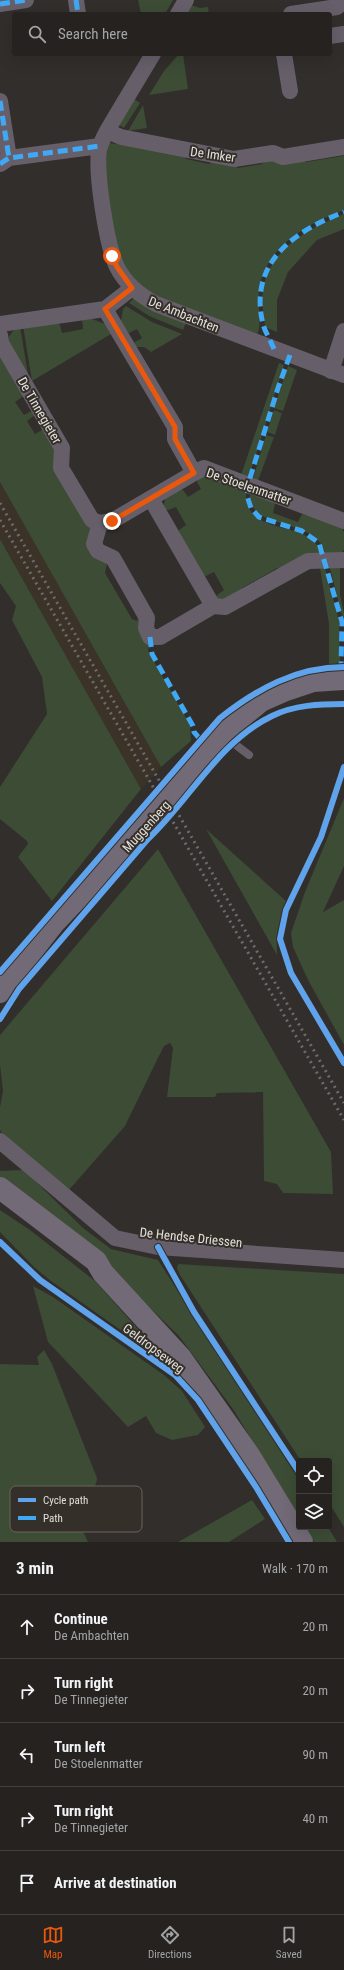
<!DOCTYPE html>
<meta charset="utf-8">
<style>
:root{--surface:#252220;--page:#312f2d;--text:#f1f3f6;--muted:#a3a4a5;--line:#423f3e;--accent:#ea580c}
body{margin:0;font-family:"Roboto Condensed",sans-serif;background:var(--page);color:var(--text)}
.controls{position:absolute;right:12px;bottom:12px;display:grid;overflow:hidden;border-radius:4px;box-shadow:0 4px 16px #0002}
.controls button{width:36px;height:36px;display:grid;place-items:center;padding:0;border:0;border-bottom:1px solid var(--line);background:var(--surface);color:var(--text);font:20px sans-serif}
.stop{position:absolute;width:12px;height:12px;margin:-9px;border:3px solid #ea580c;border-radius:50%;background:#fff}
.stop.end{background:#ea580c;border-color:#fff;box-shadow:0 1px 4px #0008}
.list{margin:0;padding:0;list-style:none}
h2{display:flex;justify-content:space-between;align-items:center;height:52px;margin:0;padding:0 16px;font-size:17px}
h2 small{font-size:13px;font-weight:400;color:var(--muted)}
.list li{display:grid;grid-template-columns:26px 1fr auto;gap:12px;align-items:center;box-sizing:border-box;height:64px;padding:0 16px;border-top:1px solid var(--line)}
.list b{display:block;font-size:15px;white-space:nowrap}
.list p{margin:0;font-size:13px;white-space:nowrap;color:var(--muted)}
.list em{font-size:13px;font-style:normal;color:var(--muted)}
.icon{flex:none;width:22px;height:22px;fill:none;stroke:currentColor;stroke-width:2;stroke-linecap:round;stroke-linejoin:round}
.map{position:relative;flex:none;width:344px;height:1542px;overflow:hidden}
.search{position:absolute;background:var(--surface);box-shadow:0 4px 16px #0002;left:12px;right:12px;top:12px;height:44px;display:flex;align-items:center;gap:10px;box-sizing:border-box;padding:0 14px;border-radius:4px;color:var(--muted);font-size:15px}
.sheet{height:372px;background:var(--surface)}
nav{display:flex;justify-content:space-around;align-items:center;box-sizing:border-box;height:56px;border-top:1px solid var(--line);background:var(--surface);font-size:11px;color:var(--muted)}
nav a{display:grid;justify-items:center;gap:2px}
nav .on{color:var(--accent)}
.map>svg:first-child{display:block}
</style>
<div class="map">
<svg width="344" height="1542" viewBox="0 0 344 1542">
<rect width="100%" height="100%" fill="#312e2b"/>
<path fill="#3b3228" d="M0,482l161,285 -20,22 -141,-250z"/>
<path fill="#3c4c35" d="M138,0h35l-8,14h-24z
M191,5l9,3 8,-1 1,7h-24z
M179,54h4l5,35 -39,6 15,-24z
M134,99l6,4 -16,25 -5,-3z
M143,105l4,23 -19,3z
M109,143l73,10 4,6 23,5 6,-4 17,3 6,5 24,-4 4,-6h34l6,4 37,-6 1,-1v55c-37,14 -79,37 -85,80 -2,18 4,27 -2,46l-88,-33 -29,-17 -17,-21 -7,-20 -12,-74z
M344,214v15l-27,11 -29,32 -11,28v32l-12,-5c-1,-12 -4,-25 -2,-37 6,-41 46,-62 81,-76z
M134,298l52,25 -3,7 -34,-14 -20,-13z
M126,306l26,16 30,12 -31,18 -7,-5h-11l2,-5 7,-4 -5,-9 -8,4 -9,-7 3,-17z
M84,316l21,8 6,10 -79,47 -9,-55 32,-5 5,4 2,8 21,-4 -1,-9z
M20,326l9,55 -24,-39 11,-15z
M0,350l24,41 -2,6 -7,5 9,13 9,-5 2,5 -8,6 8,13 7,-4 6,1 60,129 -3,13 27,46 5,2 2,-8 11,28 -2,10 42,74 1,16 -30,26 -161,-285z
M279,363l5,2 -35,112 -8,-2z
M288,366l9,4 -14,41 -9,-3z
M274,410l8,3 -7,22 -8,-3z
M266,435l8,2 -16,44 -5,-2z
M203,473l43,16c-5,52 70,27 75,67l-39,14 -5,-2 -35,20 -2,6 -16,9 -9,-3 2,-5 7,-5 -10,-18 -8,4 -6,-2 -22,-38 1,-6 7,-5 -10,-18 -8,3 -5,-1 3,-14 12,-7 5,2 5,7 13,-8 -4,-7 2,-7z
M250,491l23,8 2,5 -2,9 25,9 4,-8 37,10 5,8v18l-6,6h-12c-7,-42 -81,-22 -76,-65z
M0,539l141,250 -89,112 -34,-44 10,-13 -1,-3 -27,-22v-32l47,-73 -5,-37 -30,-57 4,-14 -16,-23z
M320,568h5l14,53 1,39 -4,4h-7v-40z
M330,568h10v27l4,18v11z
M344,798v68l-21,46 21,-12v145l-36,-65 -15,-33 -2,-14 14,-41z
M206,829l81,73c-8,20 -11,32 -10,53z
M158,849l173,303 2,42 -50,-1 -6,-9 -13,-3 -1,-89 -46,1 -2,4h-48l6,-49 -3,-5 -6,3 -8,16 -31,64 -57,65 -63,-52 -5,-9v-23l3,-16 -3,-26v-30z
M24,1170l59,58 28,21 47,11 141,220v37l-66,-108 -54,-73 -105,-102 -74,-54v-9z
M0,1210l30,20 65,51 74,83 -118,-83 -17,-14 -34,-35z
M178,1264l166,10v253l-15,-24v-42h-28l-121,-186 -3,-7z
M33,1286l20,11 111,78 18,16 23,36 -7,8 -26,5 -16,-7 -10,-17 -18,11 -80,-85z
M44,1350l8,14 45,114c0,14 -18,18 -28,24l19,40h-88v-178l39,1 -2,-8z
M252,1500l13,19 -36,23h-51z
M305,1527h23l9,15h-23z"/>
<g fill="none" stroke-linecap="round" stroke-linejoin="round">
<path stroke="#665f6a" stroke-width="8" d="M223,735l26,20"/>
<path stroke="#665f6a" stroke-width="16" d="M76,0l2,14
M0,4l26,-4
M178,14l8,-14
M291,14l46,-7 6,-7
M330,36l14,-2
M153,54c-12,20 -24,40 -36,60 -6,11 -14,21 -17,33 -6,20 7,100 17,120 8,16 22,28 39,37l188,71
M284,54l6,37
M0,101l9,57
M107,131l14,6 113,22 39,-6 10,4 61,-10
M0,164l9,-6 91,-12
M105,309l70,118v12l19,34 10,-5 140,53
M0,324l105,-15 27,-21
M0,335l1,8 61,105 -1,20 31,52 8,3 12,-2 82,-48
M331,371l13,-40
M151,499l62,107 12,1 83,-46 36,-1
M100,523l-6,21 4,7 15,7 34,60 -1,10 4,9h10l53,-31
M0,1141l115,97 43,9 186,13"/>
<path stroke="#726a77" stroke-width="22" d="M0,992l54,-69 57,-60 122,-139 28,-23 25,-11 27,-9 31,-2
M0,1188l96,73 7,12 78,85 68,97 53,87"/>
<path stroke="#6e6a6d" stroke-width="3" stroke-dasharray="2 4" stroke-linecap="butt" d="M0,503l344,600
M0,520l344,600"/>
<path stroke="#3fa9f5" stroke-width="5" stroke-dasharray="10 5" stroke-linecap="butt" d="M76,0l2,14
M0,4l26,-4
M0,101l9,57
M0,164l9,-6 91,-12
M274,349c-3,-8 -9,-17 -11,-25 -15,-61 31,-93 81,-112
M290,355l-12,33 -28,90 -3,18 4,12 8,9 43,14 17,12 23,79 -1,45
M150,637l2,17 41,72 1,6 6,7"/>
<g stroke="#342f28" stroke-width="8">
<path id="cycleway" d="M344,767l-23,70 -35,73 -6,29 11,34 53,90
M0,972l220,-254c37,-29 76,-51 124,-51
M0,1019l19,-30 128,-149c43,-40 71,-98 125,-124 22,-11 48,-12 72,-12
M0,1242l40,38 135,95 23,25 58,87 33,55
M158,1247l36,65 105,160"/>
</g>
<use href="#cycleway" stroke="#60a3ed" stroke-width="6"/>
</g>
<g fill="none" stroke-linecap="round" stroke-linejoin="round">
<path stroke="#ea580c" stroke-width="5" d="M112,256l5,11 15,21 -27,21 70,118v12l19,34 -82,48"/>
</g>
<g text-anchor="middle" stroke-width="4" stroke-linejoin="round" paint-order="stroke">
<g font-size="13" fill="#e3e0dc" stroke="#342f28">
<text transform="translate(213 154) rotate(8)" y="5">De Imker</text>
<text transform="translate(184 314) rotate(22)" y="5">De Ambachten</text>
<text transform="translate(40 410) rotate(60)" y="5">De Tinnegieter</text>
<text transform="translate(249 486) rotate(19)" y="5">De Stoelenmatter</text>
<text transform="translate(146 826) rotate(-48)" y="5">Muggenberg</text>
<text transform="translate(191 1237) rotate(6)" y="5">De Hendse Driessen</text>
<text transform="translate(154 1348) rotate(37)" y="5">Geldropseweg</text>
</g>
</g>
<rect x="10" y="1486" width="132" height="46" rx="6" fill="#342f28" stroke="#69645e" stroke-width="1"/>
<rect x="18" y="1498" width="18" height="4" fill="#60a3ed"/>
<rect x="18" y="1516" width="18" height="4" fill="#3fa9f5"/>
<g font-size="11" fill="#e3e0dc">
<text x="43" y="1504">Cycle path</text>
<text x="43" y="1522">Path</text>
</g>
</svg>
<div class="controls">
<button><svg class="icon" aria-label="locate" viewBox="0 0 24 24"><circle cx="12" cy="12" r="6"/><path d="M12 2v4M12 18v4M2 12h4M18 12h4"/></svg></button>
<button><svg class="icon" aria-label="layers" viewBox="0 0 24 24"><path d="M12 4l9 5-9 5-9-5zM3 14l9 5 9-5"/></svg></button>
</div>
<div class="stop" style="left:112px;top:256px"></div>
<div class="stop end" style="left:112px;top:521px"></div>
<div class="search"><svg class="icon" aria-label="search" viewBox="0 0 24 24"><circle cx="10" cy="10" r="6"/><path d="M15 15l6 6"/></svg>Search here</div>
</div>
<section class="sheet">
<h2>3 min<small>Walk · 170 m</small></h2>
<ul class="list">
<li><svg class="icon" aria-label="ahead" viewBox="0 0 24 24"><path d="M12 20V5M6 11l6-6 6 6"/></svg><div><b>Continue</b><p>De Ambachten</p></div><em>20 m</em></li>
<li><svg class="icon" aria-label="right" viewBox="0 0 24 24"><path d="M7 20v-9h11M14 6l5 5-5 5"/></svg><div><b>Turn right</b><p>De Tinnegieter</p></div><em>20 m</em></li>
<li><svg class="icon" aria-label="left" viewBox="0 0 24 24"><path d="M17 20v-9H6M10 6l-5 5 5 5"/></svg><div><b>Turn left</b><p>De Stoelenmatter</p></div><em>90 m</em></li>
<li><svg class="icon" aria-label="right" viewBox="0 0 24 24"><path d="M7 20v-9h11M14 6l5 5-5 5"/></svg><div><b>Turn right</b><p>De Tinnegieter</p></div><em>40 m</em></li>
<li><svg class="icon" aria-label="arrive" viewBox="0 0 24 24"><path d="M6 21V4h12l-3 4 3 4H6"/></svg><div><b>Arrive at destination</b></div></li>
</ul>
</section>
<nav>
<a class="on"><svg class="icon" aria-label="map" viewBox="0 0 24 24"><path d="M3 6l6-2 6 2 6-2v14l-6 2-6-2-6 2zM9 4v14M15 6v14"/></svg>Map</a>
<a><svg class="icon" aria-label="directions" viewBox="0 0 24 24"><path d="M12 3l9 9-9 9-9-9zM9 14v-3h6M13 9l2 2-2 2"/></svg>Directions</a>
<a><svg class="icon" aria-label="saved" viewBox="0 0 24 24"><path d="M7 4h10v16l-5-4-5 4z"/></svg>Saved</a>
</nav>
